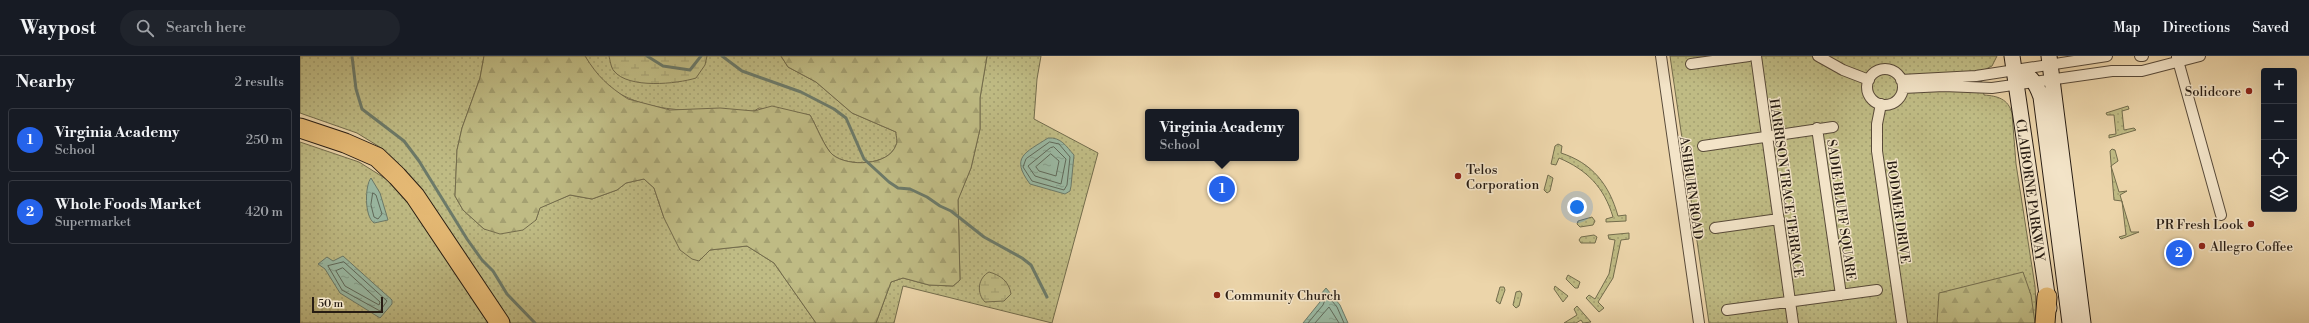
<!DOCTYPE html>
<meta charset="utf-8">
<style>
:root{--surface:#171b24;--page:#20242c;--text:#f1f3f6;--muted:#9ea1a6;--line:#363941;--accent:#2563eb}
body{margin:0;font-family:"Libre Bodoni",serif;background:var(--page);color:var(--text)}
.controls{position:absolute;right:12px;top:12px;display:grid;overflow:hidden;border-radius:4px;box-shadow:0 4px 16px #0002}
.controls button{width:36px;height:36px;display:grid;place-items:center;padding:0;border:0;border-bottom:1px solid var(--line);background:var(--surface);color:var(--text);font:20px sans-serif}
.scale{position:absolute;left:12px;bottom:10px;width:71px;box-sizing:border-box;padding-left:4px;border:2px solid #271c13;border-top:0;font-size:11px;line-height:14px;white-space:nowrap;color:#271c13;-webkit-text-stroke:3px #f3e4c8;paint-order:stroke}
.you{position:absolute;left:1277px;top:151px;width:14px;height:14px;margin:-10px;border:3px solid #fff;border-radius:50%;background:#1a73e8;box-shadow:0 0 0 6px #1a73e833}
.badge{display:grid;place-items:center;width:26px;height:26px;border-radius:50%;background:var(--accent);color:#fff;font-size:13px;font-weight:700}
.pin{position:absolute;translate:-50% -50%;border:2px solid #fff;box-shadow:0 1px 4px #0006}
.popup{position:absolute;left:845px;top:53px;width:154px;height:52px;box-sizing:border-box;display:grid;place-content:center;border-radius:4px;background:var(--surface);filter:drop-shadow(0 1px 3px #0005);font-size:13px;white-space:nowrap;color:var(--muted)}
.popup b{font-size:15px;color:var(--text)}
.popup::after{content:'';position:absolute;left:50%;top:100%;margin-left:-8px;border:8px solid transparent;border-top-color:var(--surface)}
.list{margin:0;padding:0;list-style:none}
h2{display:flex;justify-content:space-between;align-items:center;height:52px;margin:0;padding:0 16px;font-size:17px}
h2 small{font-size:13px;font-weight:400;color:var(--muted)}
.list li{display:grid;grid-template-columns:26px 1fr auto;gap:12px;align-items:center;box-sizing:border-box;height:64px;margin:0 8px 8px;padding:0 8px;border:1px solid var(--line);border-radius:4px}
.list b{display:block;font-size:15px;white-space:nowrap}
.list p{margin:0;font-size:13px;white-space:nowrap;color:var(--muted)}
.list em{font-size:13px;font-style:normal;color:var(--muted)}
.icon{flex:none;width:22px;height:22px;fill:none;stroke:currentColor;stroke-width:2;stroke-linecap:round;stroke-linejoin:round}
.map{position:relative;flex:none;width:2009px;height:267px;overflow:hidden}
header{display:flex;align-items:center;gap:24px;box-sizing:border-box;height:56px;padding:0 20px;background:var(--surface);border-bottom:1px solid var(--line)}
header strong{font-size:19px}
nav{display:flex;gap:22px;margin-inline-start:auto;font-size:14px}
.search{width:280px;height:36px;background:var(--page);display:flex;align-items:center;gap:10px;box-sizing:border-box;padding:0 14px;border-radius:22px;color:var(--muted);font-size:15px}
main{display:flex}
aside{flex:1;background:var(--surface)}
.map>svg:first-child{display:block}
</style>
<header>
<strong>Waypost</strong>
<div class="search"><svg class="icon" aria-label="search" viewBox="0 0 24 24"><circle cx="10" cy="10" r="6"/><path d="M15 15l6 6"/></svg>Search here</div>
<nav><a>Map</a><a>Directions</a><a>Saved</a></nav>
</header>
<main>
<aside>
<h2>Nearby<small>2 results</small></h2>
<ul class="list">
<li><span class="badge">1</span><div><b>Virginia Academy</b><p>School</p></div><em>250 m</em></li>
<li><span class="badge">2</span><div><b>Whole Foods Market</b><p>Supermarket</p></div><em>420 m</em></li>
</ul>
</aside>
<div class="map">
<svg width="2009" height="267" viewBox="0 0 2009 267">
<defs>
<pattern id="grass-dots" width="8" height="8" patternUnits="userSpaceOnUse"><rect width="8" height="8" fill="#bfbb84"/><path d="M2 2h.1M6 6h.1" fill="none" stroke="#a4a071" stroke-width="1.8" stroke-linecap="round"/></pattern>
<pattern id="forest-firs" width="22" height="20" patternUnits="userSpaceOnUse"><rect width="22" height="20" fill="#bfbb84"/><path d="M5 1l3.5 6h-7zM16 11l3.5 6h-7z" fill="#a4a071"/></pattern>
<pattern id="wetland-marsh" width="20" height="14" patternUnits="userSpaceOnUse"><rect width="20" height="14" fill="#bfbb84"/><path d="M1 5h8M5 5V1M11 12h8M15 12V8" fill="none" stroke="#a4a071"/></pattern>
<pattern id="water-ripples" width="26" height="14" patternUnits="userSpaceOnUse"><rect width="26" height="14" fill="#9ab9a3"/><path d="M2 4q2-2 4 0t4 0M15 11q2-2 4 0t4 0" fill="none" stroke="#859e8b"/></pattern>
</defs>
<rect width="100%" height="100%" fill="#ecd5aa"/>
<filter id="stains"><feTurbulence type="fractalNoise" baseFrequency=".005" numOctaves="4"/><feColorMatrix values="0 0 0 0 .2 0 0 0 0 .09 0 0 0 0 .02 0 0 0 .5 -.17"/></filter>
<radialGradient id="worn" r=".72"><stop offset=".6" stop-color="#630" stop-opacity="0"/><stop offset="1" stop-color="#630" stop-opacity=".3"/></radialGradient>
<path fill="url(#grass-dots)" stroke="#736c4c" d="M0,0h184l-4,22 -18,50 -5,22 -2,46 8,14 21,19 52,-9 3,-12 31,-13 22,4 25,-9 9,-7 18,-4 10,9 10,30 46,32 37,-4 27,17 42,60h-307l-104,-153 -22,-21 -26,-16 -57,-20z
M285,0h196l7,11 28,15 36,31 44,19c0,4 2,10 0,13 -7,21 -48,22 -63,10 -8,-6 -17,-30 -23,-40l-51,-7 -5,3c-50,-1 -108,6 -149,-27 -9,-7 -15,-19 -20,-28z
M687,0h54l-4,23 -3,40 64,34 -46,170 -149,-37 -9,37h-18l15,-41 12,-4 26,7 24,1 7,-6 -2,-81 13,-31 9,-39v-31z
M1370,0h327l-5,10 -12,6 4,23c14,1 24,4 28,18l4,51 19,122 2,37h-328z
M1828,50l1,3 -7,2 2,19 10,-2 2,2 -27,8v-3l7,-1 -2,-19h-7l-1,-2z
M0,86l59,20 32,20 19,19 81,122h-191z
M1258,88l4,2 -1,7c31,10 48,31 57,63l8,-1v6l-20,1v-3l7,-2c-9,-30 -26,-47 -54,-59l-3,7 -5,-1 4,-18z
M1812,93l3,1 3,11 -7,5 8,26 8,-1 -7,4 11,37h8l-18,7 -2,-2 7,-2 -4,-34 -8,-1 -4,-49z
M1248,119l5,3 -3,13 -3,2 -3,-3z
M1292,161l3,4 -2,4 -13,2 -3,-3 1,-3z
M1329,177v6l-8,1 -8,38 -15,24 6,6 -5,4 -13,-14 3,-3 6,4 14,-25 6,-34 -6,-1 -1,-4z
M1294,179l3,2 -2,6h-14l-2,-3 2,-3z
M1268,219l12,7 -2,6h-3l-9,-9z
M1255,230l13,10 -5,6 -9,-13z
M1200,231h4l1,3 -5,14 -4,-3z
M1220,235l2,3 -3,12 -3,2 -3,-3 3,-13z
M1277,250l14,16 -8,1 -2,-3 -5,3h-12l13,-8 -3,-6z"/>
<path fill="url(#forest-firs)" stroke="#736c4c" d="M184,0h101c13,21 23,30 43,43l42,11 50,-2 34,3 18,-5 38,9c6,10 15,34 23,40 15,12 56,11 63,-10 2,-3 0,-9 0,-13l-44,-19 -36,-31 -28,-15 -7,-11h206l-7,42v31l-9,39 -13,32 2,80 -7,6 -24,-1 -26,-7 -12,4 -15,41h-60l-42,-60 -27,-17 -37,4 -11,11 -7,-2 -12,-9 -16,-32 -10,-30 -10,-9 -18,4 -9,7 -25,9 -22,-4 -30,13 -4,12 -13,10 -23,4 -16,-5 -21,-19 -8,-14 2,-46 5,-22 18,-50z
M1723,216l8,23 4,28h-98l2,-30z"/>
<path fill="url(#wetland-marsh)" stroke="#736c4c" d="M309,0h98l-2,9 -9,13c-19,6 -68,11 -82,-7 -3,-3 -4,-11 -5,-15z
M689,216c11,3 20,9 22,22l-7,7 -19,1c-9,-9 -7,-24 4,-30z"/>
<path fill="url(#water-ripples)" stroke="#6c7a69" d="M748,82c13,-1 18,8 26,17l-3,31 -1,5 -5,3 -35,-10c-20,-27 -5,-31 18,-46z
M71,122l9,15 8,27 -14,3c-10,-7 -9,-38 -3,-45z
M43,200l49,44v4l-12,14 -40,-25 -15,-24 -7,-5 9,-7 6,4z
M1026,232l14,17 8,18h-45l17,-21 1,-8z"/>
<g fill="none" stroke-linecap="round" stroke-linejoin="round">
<path stroke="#606a5b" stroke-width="1" d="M750,86l9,2 11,13 -3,28 -3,5 -32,-9 -9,-14 3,-8z
M754,91l12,12 -5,25 -26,-8 -7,-10 22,-18z
M751,98l8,7 -3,15 -17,-5 -3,-4z
M73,137l3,2 6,19 -4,5 -4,-2 -3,-12z
M44,206l43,39 -7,10 -38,-21 -14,-24z
M43,212l37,34 -1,3 -34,-19 -9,-15z
M1008,267l15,-18 4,-10 10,12 7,16
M1015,267l14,-16 10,16"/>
<path stroke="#6c7a69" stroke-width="3" d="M52,0l4,33 6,20 42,32 15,20 48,78 15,21 11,11 14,23 28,29
M347,0l16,10 27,4 11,-14
M422,0l20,15 59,21 33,17 12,9 18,41 25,23 9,6 12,1 17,8 13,9 11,5 33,26 38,21 9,7 16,32"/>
<g stroke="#584a39" stroke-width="12">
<path id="minor" d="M1361,0l38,267
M1456,0l37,267
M1518,0l25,14 26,10
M1840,0h3
M1877,1l44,158
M1391,8l58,-8
M1567 31a18 18 0 1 1 36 0a18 18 0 1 1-36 0Z
M1601,24l75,-4 131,-20
M1603,32l41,-2 48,2 120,-17h30l58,-15
M1581,48l-4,20v27l25,172
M1517,72l24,167
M1403,90l130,-19
M1415,172l64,-9
M1427,254l150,-20"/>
</g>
<g stroke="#271c13" stroke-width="17">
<path id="secondary" d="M1712,0l37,252
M1749,0l34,267
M1714,14c16,5 21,10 27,27l29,226"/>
</g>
<g stroke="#271c13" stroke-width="21">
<path id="motorway" d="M0,72l45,15 32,14 20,19 18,20 85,127
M1745,267l2,-26"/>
</g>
<use href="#minor" stroke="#f3e4c8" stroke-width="10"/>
<use href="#secondary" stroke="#f3e4c8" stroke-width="15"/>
<use href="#motorway" stroke="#e6ba75" stroke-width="19"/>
</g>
<g fill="#8f2418" stroke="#f3e4c8" stroke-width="1.5">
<circle cx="1949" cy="35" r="4"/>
<circle cx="1158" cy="120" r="4"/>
<circle cx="1951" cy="168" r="4"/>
<circle cx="1902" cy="190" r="4"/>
<circle cx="917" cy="239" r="4"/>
</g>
<g text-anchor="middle" stroke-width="3" stroke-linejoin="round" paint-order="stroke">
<g font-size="13" fill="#271c13" stroke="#f3e4c8" text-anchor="start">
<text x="1941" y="40" text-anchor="end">Solidcore</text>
<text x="1166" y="118">Telos<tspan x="1166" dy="15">Corporation</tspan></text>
<text x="1943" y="173" text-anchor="end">PR Fresh Look</text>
<text x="1910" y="195">Allegro Coffee</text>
<text x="925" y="244">Community Church</text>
</g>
<g font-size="13" fill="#271c13" stroke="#f3e4c8">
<text transform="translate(1392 132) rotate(82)" y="5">ASHBURN ROAD</text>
<text transform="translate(1487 132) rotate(82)" y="5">HARRISON TRACE TERRACE</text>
<text transform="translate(1731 134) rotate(82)" y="5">CLAIBORNE PARKWAY</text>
<text transform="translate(1542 154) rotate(82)" y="5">SADIE BLUFF SQUARE</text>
<text transform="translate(1599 156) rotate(82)" y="5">BODMER DRIVE</text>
</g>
</g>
<rect width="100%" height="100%" filter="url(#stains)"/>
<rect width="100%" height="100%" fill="url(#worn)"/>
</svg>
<div class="controls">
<button>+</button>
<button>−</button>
<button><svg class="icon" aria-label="locate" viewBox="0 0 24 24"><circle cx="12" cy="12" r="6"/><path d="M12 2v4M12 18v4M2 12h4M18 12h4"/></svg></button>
<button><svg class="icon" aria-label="layers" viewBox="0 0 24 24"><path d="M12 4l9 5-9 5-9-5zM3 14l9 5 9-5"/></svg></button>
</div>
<div class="scale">50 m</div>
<div class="you"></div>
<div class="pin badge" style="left:922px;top:133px">1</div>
<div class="popup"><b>Virginia Academy</b>School</div>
<div class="pin badge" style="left:1879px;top:197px">2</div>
</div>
</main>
